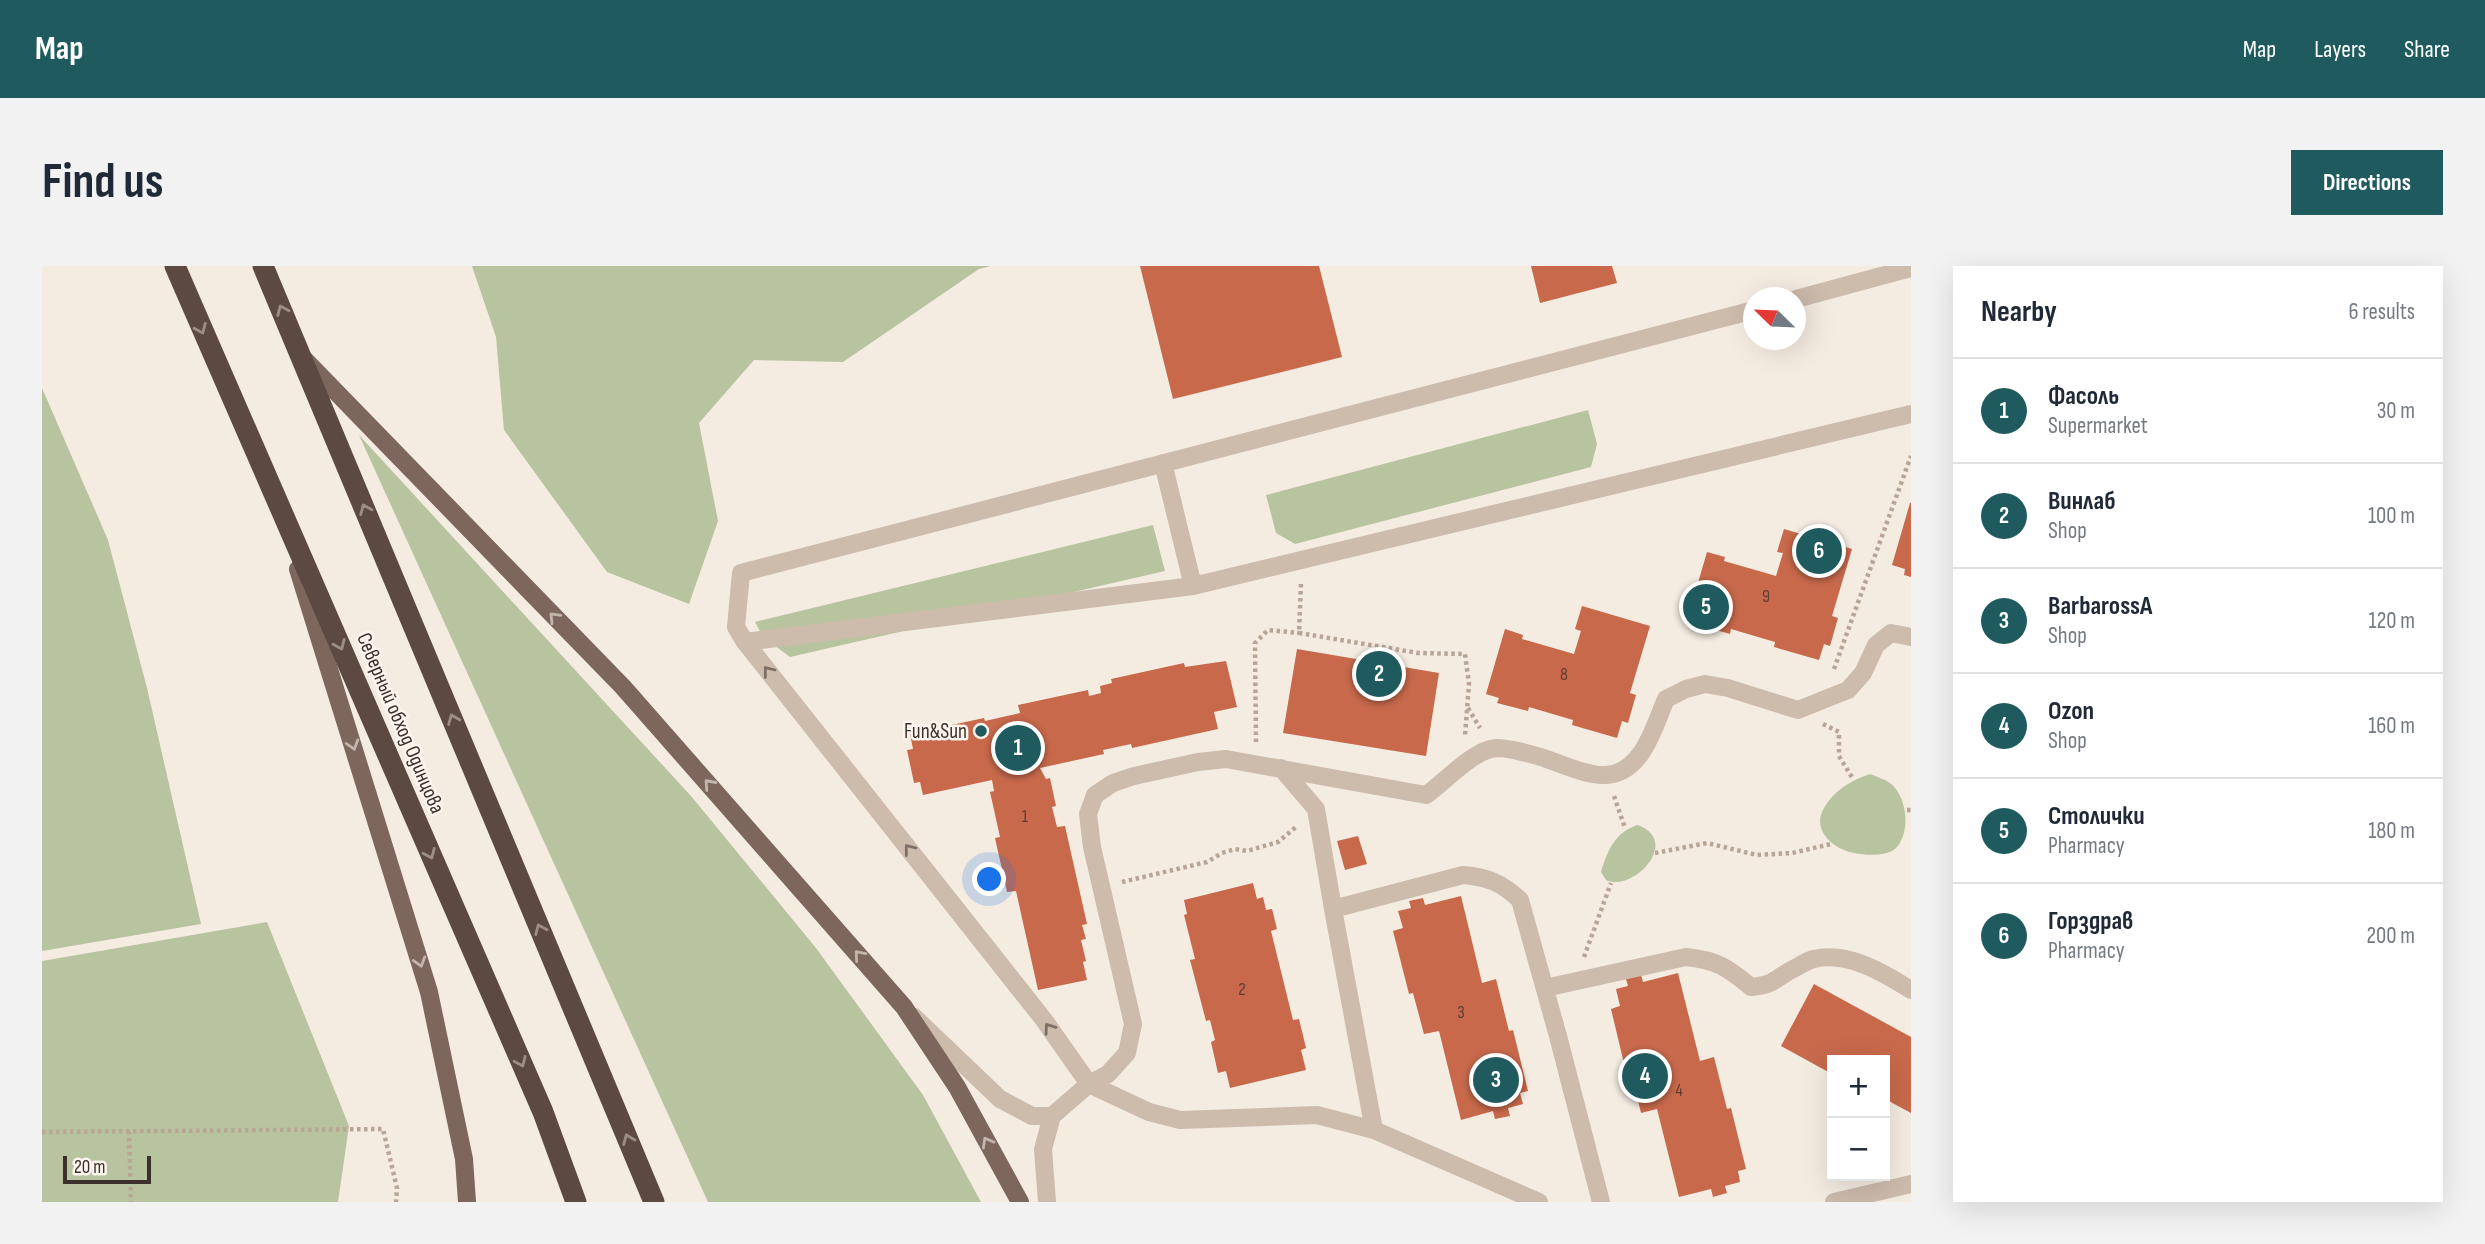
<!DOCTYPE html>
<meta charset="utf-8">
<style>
:root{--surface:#fff;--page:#f2f2f3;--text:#1f2937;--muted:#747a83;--line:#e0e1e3;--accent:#1f5a5e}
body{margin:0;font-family:"Sofia Sans Condensed",sans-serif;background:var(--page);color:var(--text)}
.controls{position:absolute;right:21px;bottom:21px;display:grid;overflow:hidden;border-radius:0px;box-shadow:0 7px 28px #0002}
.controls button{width:63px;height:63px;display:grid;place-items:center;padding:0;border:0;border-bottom:2px solid var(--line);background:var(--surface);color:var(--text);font:35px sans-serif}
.compass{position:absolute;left:1701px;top:21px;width:63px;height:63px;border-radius:50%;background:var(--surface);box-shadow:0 7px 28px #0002;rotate:293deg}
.scale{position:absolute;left:21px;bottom:18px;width:88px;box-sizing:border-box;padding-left:7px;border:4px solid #3b302b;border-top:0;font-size:19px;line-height:24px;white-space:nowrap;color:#3b302b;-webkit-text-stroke:5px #fbf5ee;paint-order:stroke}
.you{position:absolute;left:948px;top:614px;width:24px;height:24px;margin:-18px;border:5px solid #fff;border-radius:50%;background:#1a73e8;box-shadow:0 0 0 10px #1a73e833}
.badge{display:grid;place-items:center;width:46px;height:46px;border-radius:50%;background:var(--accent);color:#fff;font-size:23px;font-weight:700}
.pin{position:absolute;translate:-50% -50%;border:4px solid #fff;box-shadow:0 2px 7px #0006}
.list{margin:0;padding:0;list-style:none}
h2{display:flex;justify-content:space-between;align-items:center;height:91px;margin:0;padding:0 28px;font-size:30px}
h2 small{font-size:23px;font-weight:400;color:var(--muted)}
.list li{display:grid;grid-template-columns:46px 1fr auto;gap:21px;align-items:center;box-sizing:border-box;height:105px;padding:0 28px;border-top:2px solid var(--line)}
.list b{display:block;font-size:26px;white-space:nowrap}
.list p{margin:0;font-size:23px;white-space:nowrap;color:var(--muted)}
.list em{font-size:23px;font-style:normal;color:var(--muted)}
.map{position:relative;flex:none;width:1869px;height:936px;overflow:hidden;border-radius:0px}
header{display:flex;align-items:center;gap:42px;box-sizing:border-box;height:98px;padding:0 35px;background:var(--accent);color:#fff}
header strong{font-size:33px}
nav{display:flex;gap:38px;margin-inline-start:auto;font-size:24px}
.intro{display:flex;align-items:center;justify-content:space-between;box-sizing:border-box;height:168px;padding:0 42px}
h1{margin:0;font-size:49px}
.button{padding:18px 32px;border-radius:0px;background:var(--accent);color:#fff;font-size:24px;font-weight:700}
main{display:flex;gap:42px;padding:0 42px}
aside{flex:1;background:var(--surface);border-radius:0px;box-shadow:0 7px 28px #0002}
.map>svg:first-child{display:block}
</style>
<header>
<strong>Map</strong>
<nav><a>Map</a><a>Layers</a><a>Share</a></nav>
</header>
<div class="intro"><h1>Find us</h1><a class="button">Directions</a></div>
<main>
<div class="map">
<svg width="1869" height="936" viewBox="0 0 1869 936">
<rect width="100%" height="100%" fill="#f4ebe1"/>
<path fill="#b8c4a0" d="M430,0h519l-12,3 -136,93 -89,-2 -55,63 19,98 -29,83 -82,-32 -103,-142 -8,-93z
M0,122l66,152 39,148 54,236 -159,27z
M1546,144l9,34 -6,23 -296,77 -19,-11 -10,-38z
M317,169l332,361 125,152 107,147 58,107h-273z
M1111,259l12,46 -375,86 -27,-20 -8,-15z
M1828,508c7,3 14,5 20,9 18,14 21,51 5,66 -11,8 -29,6 -41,4 -21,-4 -43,-23 -30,-45 10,-18 28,-28 46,-34z
M1596,559c44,17 -6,68 -32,55l-5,-8c6,-21 15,-41 37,-47z
M225,656l82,204 -11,76h-296v-241z"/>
<path fill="#c8694b" d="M1098,0h179l23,91 -169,42z
M1489,0h81l5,17 -77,20z
M1868,237h1v74l-7,-2 1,-6 -13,-4z
M1742,263l68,20 -20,67 6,2 -8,28 -6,-2 -5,16 -45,-13 1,-5 -44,-13 -1,5 -31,-9 2,-5 -13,-3 19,-65 18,5 -1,4 52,15 7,-23 -6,-1z
M1540,340l68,20 -20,67 6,2 -8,28 -6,-2 -5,17 -45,-13 1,-5 -44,-13 -1,4 -31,-8 2,-5 -13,-4 19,-65 18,6 -1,4 52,15 7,-23 -6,-2z
M1255,383l142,24 -13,83 -143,-23z
M1184,395l11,46 -23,5 4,17 -86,19 -1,-4 -28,6 1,4 -64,14 6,11 4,-1 6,28 -4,1 5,20 8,-1 22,98 -5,1 4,14 -5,1 5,21 -3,1 4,18 -49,10 -22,-99 -9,1 -12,-54 5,-1 -10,-45 4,-1 -2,-11 -69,15 -3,-13 -6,1 -7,-33 6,-1 -3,-15 74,-16 1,3 35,-8 -2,-8 70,-15 1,6 12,-3 -1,-7 12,-3 -1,-4 73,-16 1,4z
M1316,570l9,28 -22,6 -8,-29z
M1211,617l4,16 6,-2 3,13 6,-1 5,20 -6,2 22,89 6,-1 7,29 -5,2 5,20 -76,18 -4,-17 -8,2 -7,-31 4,-2 -5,-20 -4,1 -16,-61 5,-1 -11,-44 3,-1 -3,-14z
M1419,630l21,87 14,-4 13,52 4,-1 15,61 -8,2 3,11 -15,4 2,8 -15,3 -2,-8 -32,9 -22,-89 -15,3 -11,-41 -4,1 -16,-63 10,-3 -5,-17 13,-3 -2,-7 14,-3 2,7z
M1636,707l22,88 14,-4 13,52 4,-1 15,61 -8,2 2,11 -15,4 2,7 -14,4 -2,-8 -32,8 -22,-88 -16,4 -10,-42 -5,1 -15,-63 9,-3 -4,-17 12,-3 -2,-7 15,-4 2,7z
M1772,718l97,53v76l-26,-14v-39h-53v14l-51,-28z"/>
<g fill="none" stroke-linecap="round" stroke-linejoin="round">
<path stroke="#b9a596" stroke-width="4.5" stroke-dasharray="3.5 3.5" stroke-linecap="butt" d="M1259,318l-2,49 119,20 47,1 4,30 -4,52
M1792,403l77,-213
M1426,442l12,20
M1781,458l16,8v24l14,23
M1214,476l-1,-99 13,-13 31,3
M1572,530l11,32
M1865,544h4
M1613,587l52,-10 50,12 35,-2 39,-9
M1080,616l85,-20 15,-9 13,-4 12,2 31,-9 19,-16
M1542,691l27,-74
M87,865l2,71
M0,866l341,-3 14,59 -1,14"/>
<path stroke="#cdbbac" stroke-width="18" d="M1754,33l115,-31
M1121,197l30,123
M703,376l448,-56 718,-172
M1239,502l35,41 17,100 41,221
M1291,643l130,-34c25,2 39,8 57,25l38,136 43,166
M1503,722l141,-31c30,3 41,10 65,30 24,-2 24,-9 44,-19 6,-3 13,-8 19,-9 34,-8 70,14 97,31
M872,751l86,82 32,17h20
M1005,936l-4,-53 9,-33 37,-32 19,-10 19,-21 6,-29 -41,-177 -4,-33 7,-19 18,-12 21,-7 64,-14 28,-3 200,36c19,-13 47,-45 70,-47 14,0 35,6 48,10 17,6 44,18 62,17 37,-2 48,-49 60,-76l20,-10 19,-5 23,4 70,22 50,-20 15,-17 13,-28 15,-12 20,4
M1497,936l-165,-72 -57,-15 -137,5 -31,-8 -60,-28 -45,-64 -299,-378 -9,-15 5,-54 1013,-263
M1792,936l77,-18"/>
<path stroke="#7d675c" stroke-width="18" d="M263,94l318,327 281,320 53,80 63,115
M256,303l131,423 35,167 3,43"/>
<path stroke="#5c4a42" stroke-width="21" d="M133,0l368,846 33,90
M221,0l391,936"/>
</g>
<defs><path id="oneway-chevron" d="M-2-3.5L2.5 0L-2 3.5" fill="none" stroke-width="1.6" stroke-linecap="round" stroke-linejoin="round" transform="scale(1.75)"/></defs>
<g stroke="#9c8e87">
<use href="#oneway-chevron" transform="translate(240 44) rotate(-113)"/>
<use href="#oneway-chevron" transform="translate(159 63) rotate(67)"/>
<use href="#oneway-chevron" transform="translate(323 243) rotate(-113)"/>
<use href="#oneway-chevron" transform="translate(298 379) rotate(66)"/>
<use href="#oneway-chevron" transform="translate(411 453) rotate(-112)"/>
<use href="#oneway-chevron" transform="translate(388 588) rotate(67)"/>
<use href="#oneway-chevron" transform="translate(498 663) rotate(-113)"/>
<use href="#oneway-chevron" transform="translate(479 796) rotate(66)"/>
<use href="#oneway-chevron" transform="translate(586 873) rotate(-112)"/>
</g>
<g stroke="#c2b5ac">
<use href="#oneway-chevron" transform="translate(512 351) rotate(-134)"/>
<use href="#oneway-chevron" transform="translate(311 479) rotate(73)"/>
<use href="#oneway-chevron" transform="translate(667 518) rotate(-132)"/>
<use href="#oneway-chevron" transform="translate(817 689) rotate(-131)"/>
<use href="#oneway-chevron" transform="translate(378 696) rotate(73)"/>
<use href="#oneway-chevron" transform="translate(945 876) rotate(-119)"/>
</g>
<g stroke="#7d6f65">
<use href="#oneway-chevron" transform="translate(726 405) rotate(-128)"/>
<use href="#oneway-chevron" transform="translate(867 583) rotate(-128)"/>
<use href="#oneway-chevron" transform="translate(1007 762) rotate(-125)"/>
</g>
<circle fill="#1f5a5e" stroke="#fbf5ee" stroke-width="2.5" cx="939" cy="465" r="7"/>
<g text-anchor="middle" stroke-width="5" stroke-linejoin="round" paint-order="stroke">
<g font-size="18" fill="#5e3e33">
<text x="1724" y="336">9</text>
<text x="1522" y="414">8</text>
<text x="983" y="556">1</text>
<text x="1200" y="729">2</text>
<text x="1419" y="752">3</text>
<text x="1637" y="830">4</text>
</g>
<g font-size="21" fill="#3b302b" stroke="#fbf5ee">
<text transform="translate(359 457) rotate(67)" y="7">Северный обход Одинцова</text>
</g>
<g font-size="21" fill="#3b302b" stroke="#fbf5ee" text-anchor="end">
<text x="925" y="472">Fun&amp;Sun</text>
</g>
</g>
</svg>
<div class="controls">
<button>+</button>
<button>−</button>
</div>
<svg class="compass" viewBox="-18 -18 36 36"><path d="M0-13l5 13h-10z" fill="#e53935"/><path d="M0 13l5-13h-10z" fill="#747a83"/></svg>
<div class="scale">20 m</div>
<div class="you"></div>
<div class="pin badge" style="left:976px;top:482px">1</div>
<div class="pin badge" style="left:1337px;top:408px">2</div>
<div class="pin badge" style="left:1454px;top:814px">3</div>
<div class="pin badge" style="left:1603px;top:810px">4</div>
<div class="pin badge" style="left:1664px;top:341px">5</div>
<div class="pin badge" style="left:1777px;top:285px">6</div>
</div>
<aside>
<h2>Nearby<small>6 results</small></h2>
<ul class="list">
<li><span class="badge">1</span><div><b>Фасоль</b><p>Supermarket</p></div><em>30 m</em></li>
<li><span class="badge">2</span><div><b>Винлаб</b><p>Shop</p></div><em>100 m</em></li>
<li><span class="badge">3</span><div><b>BarbarossA</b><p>Shop</p></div><em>120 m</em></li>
<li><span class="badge">4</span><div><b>Ozon</b><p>Shop</p></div><em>160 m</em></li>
<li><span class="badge">5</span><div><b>Столички</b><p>Pharmacy</p></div><em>180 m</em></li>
<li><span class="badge">6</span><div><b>Горздрав</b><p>Pharmacy</p></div><em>200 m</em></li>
</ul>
</aside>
</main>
